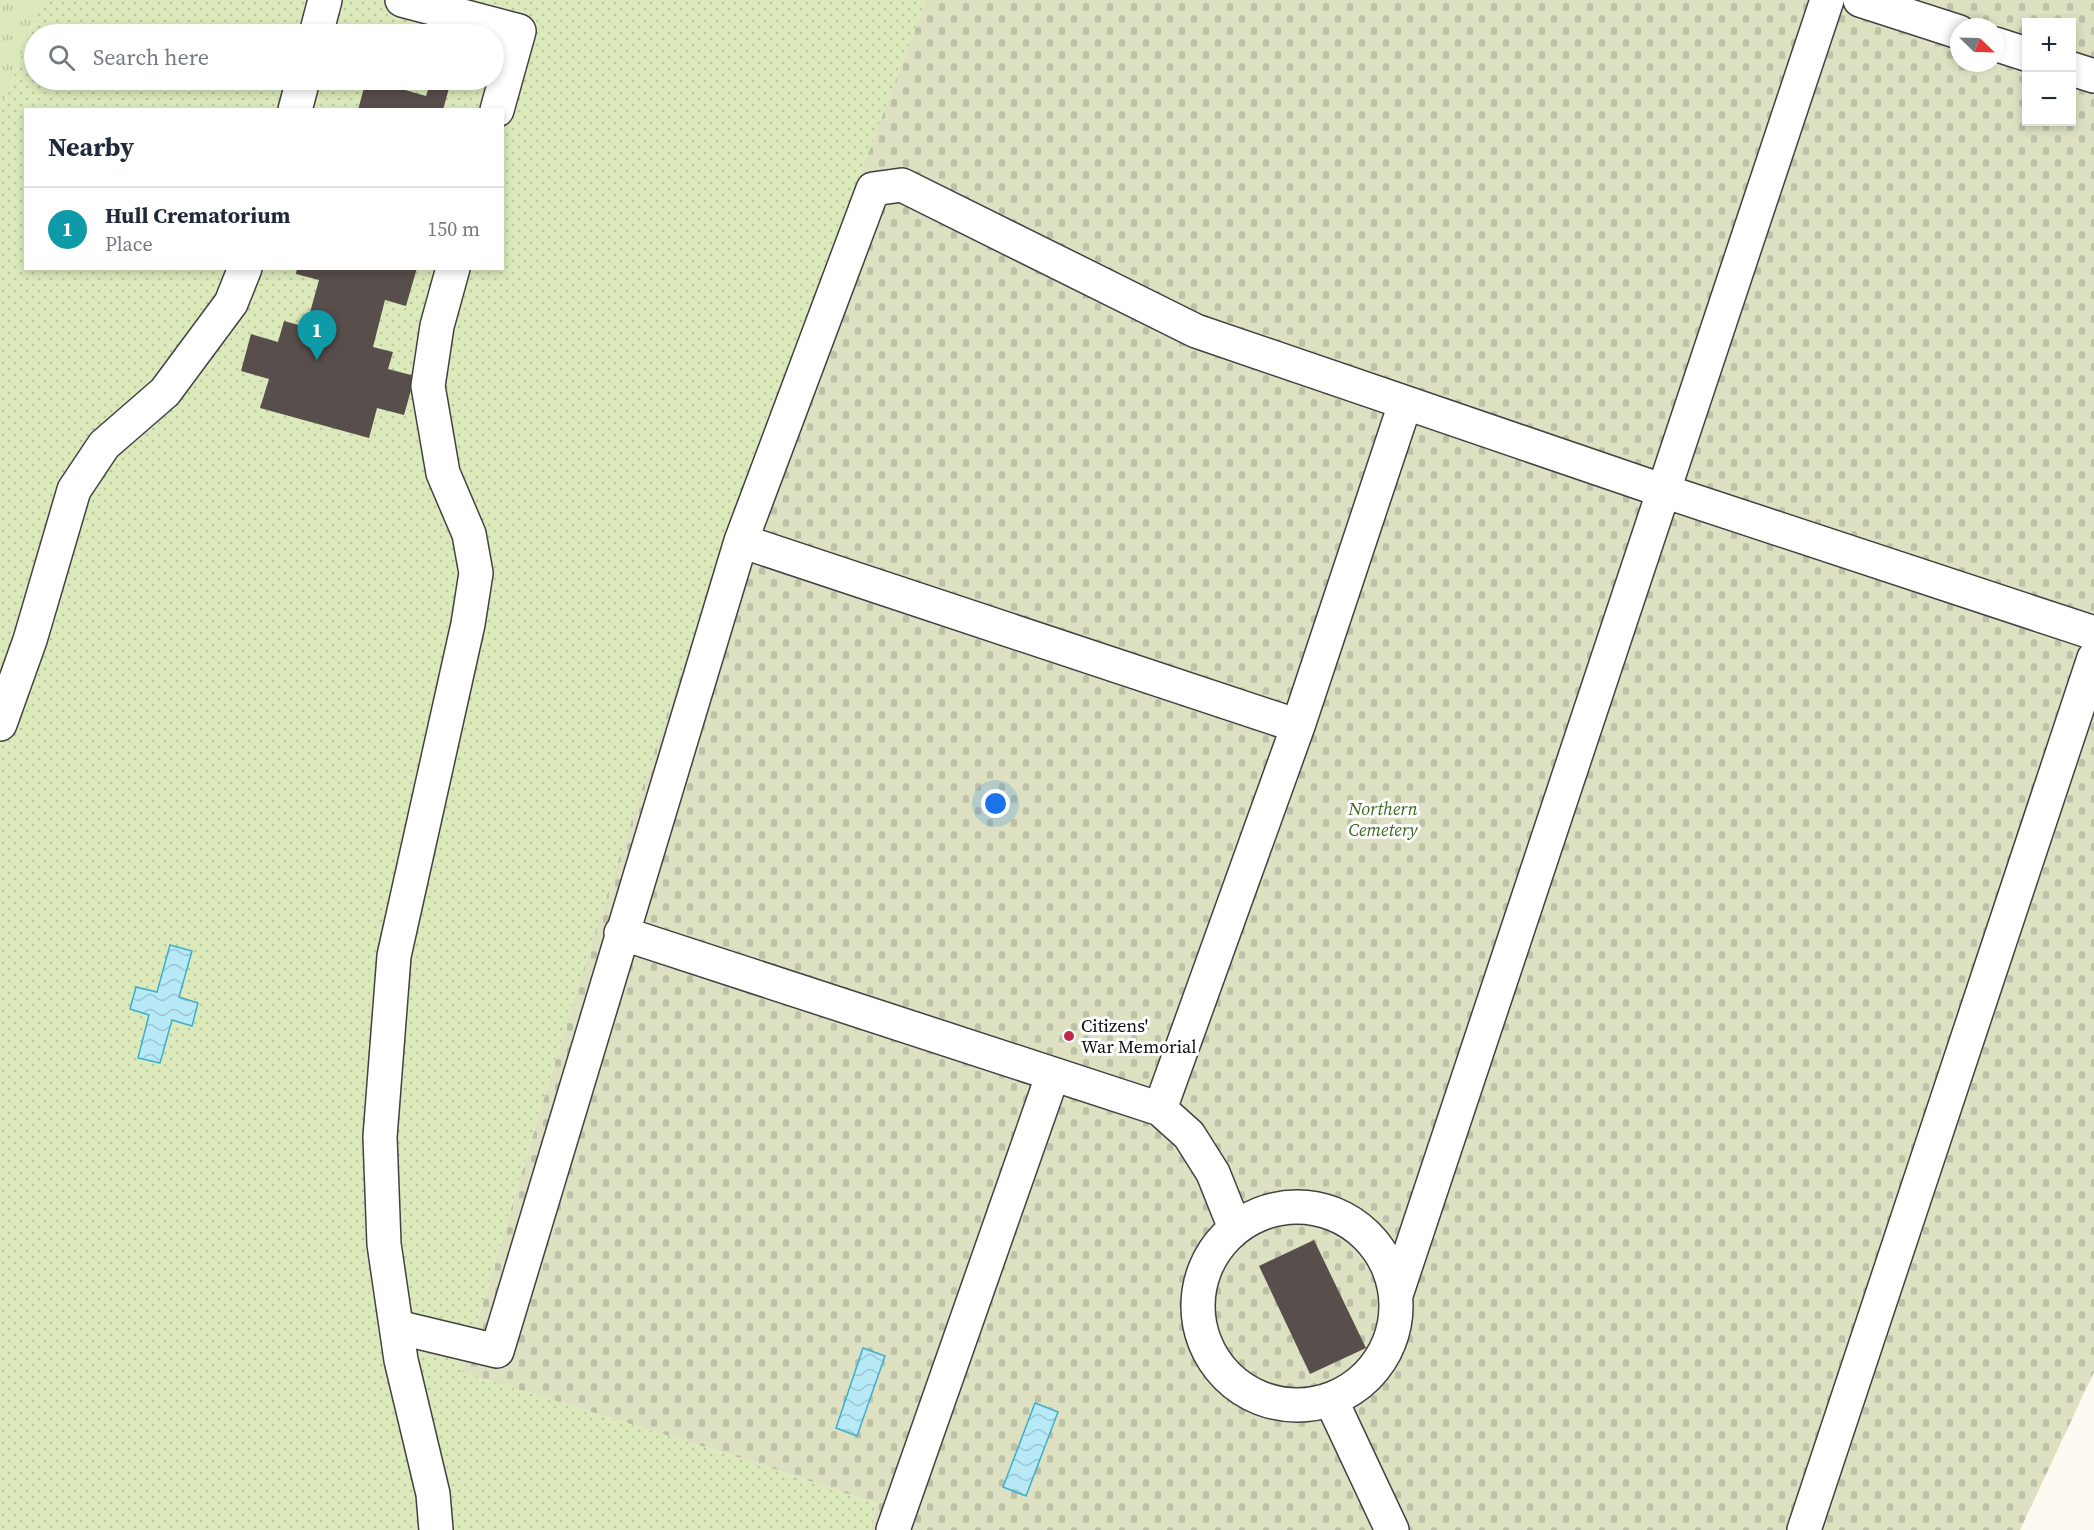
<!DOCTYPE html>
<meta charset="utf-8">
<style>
:root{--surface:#fff;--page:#f2f2f3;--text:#1f2937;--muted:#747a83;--line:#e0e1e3;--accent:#b45309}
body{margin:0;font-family:"Source Serif 4",serif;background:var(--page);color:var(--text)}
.controls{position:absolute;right:18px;top:18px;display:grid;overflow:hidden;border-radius:0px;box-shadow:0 3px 9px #0003}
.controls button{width:54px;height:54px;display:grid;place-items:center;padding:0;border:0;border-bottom:2px solid var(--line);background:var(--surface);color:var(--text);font:30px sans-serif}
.compass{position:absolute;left:1950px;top:18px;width:54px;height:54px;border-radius:50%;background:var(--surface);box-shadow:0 3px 9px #0003;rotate:113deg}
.you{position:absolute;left:996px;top:804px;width:21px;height:21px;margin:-15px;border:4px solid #fff;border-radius:50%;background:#1a73e8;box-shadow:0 0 0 9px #1a73e833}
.badge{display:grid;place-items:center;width:39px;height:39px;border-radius:50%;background:var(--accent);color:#fff;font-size:20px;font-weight:700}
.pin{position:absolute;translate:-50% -50px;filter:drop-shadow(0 2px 3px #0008)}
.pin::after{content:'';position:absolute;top:32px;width:21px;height:18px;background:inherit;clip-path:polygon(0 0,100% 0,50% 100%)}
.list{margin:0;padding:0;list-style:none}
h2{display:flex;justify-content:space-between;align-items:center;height:78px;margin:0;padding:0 24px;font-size:26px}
h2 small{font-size:20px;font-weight:400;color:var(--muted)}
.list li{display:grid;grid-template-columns:39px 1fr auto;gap:18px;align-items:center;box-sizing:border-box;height:84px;padding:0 24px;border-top:2px solid var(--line)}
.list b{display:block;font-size:22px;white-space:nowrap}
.list p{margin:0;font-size:20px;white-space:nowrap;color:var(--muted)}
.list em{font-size:20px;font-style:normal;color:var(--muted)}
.icon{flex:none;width:33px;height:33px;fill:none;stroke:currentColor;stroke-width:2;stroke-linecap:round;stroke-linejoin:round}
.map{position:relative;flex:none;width:2094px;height:1530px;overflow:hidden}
.search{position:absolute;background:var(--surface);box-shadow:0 3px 9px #0003;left:24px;top:24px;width:480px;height:66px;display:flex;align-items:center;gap:15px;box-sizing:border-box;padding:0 21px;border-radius:33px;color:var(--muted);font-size:22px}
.panel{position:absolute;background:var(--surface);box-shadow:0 3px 9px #0003;left:24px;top:108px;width:480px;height:162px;border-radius:0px}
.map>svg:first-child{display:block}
</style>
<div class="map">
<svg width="2094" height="1530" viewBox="0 0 2094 1530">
<defs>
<pattern id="cemetery-stones" width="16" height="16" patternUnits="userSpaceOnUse" patternTransform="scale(1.5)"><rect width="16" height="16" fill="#dde1c2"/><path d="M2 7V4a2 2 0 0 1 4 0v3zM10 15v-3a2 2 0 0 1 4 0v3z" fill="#bcc0a6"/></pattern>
<pattern id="park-tufts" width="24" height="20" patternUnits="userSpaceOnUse" patternTransform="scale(1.5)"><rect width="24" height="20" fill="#dbe9bb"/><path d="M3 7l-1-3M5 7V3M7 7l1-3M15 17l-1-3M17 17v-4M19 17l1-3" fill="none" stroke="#bbc7a0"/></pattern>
<pattern id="garden-dots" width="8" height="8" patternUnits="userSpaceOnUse" patternTransform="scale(1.5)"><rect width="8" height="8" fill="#dbe9bb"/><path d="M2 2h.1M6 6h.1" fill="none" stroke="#bbc7a0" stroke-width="1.8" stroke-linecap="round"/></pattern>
<pattern id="water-waves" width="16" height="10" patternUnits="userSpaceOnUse" patternTransform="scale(1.5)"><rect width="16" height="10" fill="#b7e9f6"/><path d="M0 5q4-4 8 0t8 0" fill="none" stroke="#9cc7d2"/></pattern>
</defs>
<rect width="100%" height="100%" fill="#fffaf1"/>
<path fill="url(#cemetery-stones)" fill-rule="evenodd" d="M926,0h1168v1372l-74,158h-1150l7,-26 -131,-44 -284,-88c45,-148 88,-298 135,-446 99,-311 213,-621 329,-926zM2026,22h46v100h-46zM1959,27h36v36h-36z"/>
<path fill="url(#park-tufts)" d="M0,0h41l-41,116z"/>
<path fill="url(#garden-dots)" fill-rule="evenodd" d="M41,0h885c-116,306 -229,614 -329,926 -47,148 -90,297 -135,446l284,88 131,44 -7,26h-870v-1414zM34,34h460v46h-460zM26,110h476v158h-476z"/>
<path fill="url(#water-waves)" stroke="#3eadcc" stroke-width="1.5" d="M170,945l22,6 -13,46 19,6 -6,23 -20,-6 -12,43 -22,-5 11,-43 -19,-6 6,-22 21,5z
M863,1348l22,8 -28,80 -21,-8z
M1035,1403l23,9 -32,84 -23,-9z"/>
<path fill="#584e4b" d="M366,80h24l-2,5 38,11 5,-16 20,1 -8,29h-85z
M297,268h120l-11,38 -21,-6 -12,47 20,5 -5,17 27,7 -11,39 -27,-7 -8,30 -109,-30 9,-29 -28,-8 10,-37 27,8 6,-21 22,6 13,-47 -23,-6z
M1314,1240l52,108 -56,26 -51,-108z"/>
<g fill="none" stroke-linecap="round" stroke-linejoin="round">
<g stroke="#424242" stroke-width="36">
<path id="minor" d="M402,0l117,31 -22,79
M1860,0l99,32
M316,34l9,-34
M1995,44l31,10
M2072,69l22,7
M295,110l8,-30
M741,541l557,185
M0,724l30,-84 44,-150 30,-45 61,-53 66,-89 14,-35
M621,933l539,176 29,26 24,38 22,55
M1160,1109l138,-383 107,-322
M1198 1306a99 99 0 1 1 198 0a99 99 0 1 1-198 0Z
M1397,1292l430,-1292
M397,1327l100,24 244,-810 132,-352 29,-4 294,146 468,160 430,142
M1331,1400l61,130
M436,1530l-3,-36 -32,-134 -17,-116 -4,-107 14,-181 74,-332 8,-51 -7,-39 -26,-61 -15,-87 9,-60 16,-58
M893,1530l160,-456
M1804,1530l290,-872"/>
</g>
<use href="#minor" stroke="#fff" stroke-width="33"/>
</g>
<circle fill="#bf2749" stroke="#fff" stroke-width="2" cx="1069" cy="1036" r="6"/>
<g text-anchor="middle" stroke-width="6" stroke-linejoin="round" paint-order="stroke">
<g font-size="18" font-style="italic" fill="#3b671f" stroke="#fff">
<text x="1383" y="815">Northern<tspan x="1383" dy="21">Cemetery</tspan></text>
</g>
<g font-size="18" fill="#0f0f0f" stroke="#fff" text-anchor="start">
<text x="1081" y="1032">Citizens'<tspan x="1081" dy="21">War Memorial</tspan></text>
</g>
</g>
</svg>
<div class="controls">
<button>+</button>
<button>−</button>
</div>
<svg class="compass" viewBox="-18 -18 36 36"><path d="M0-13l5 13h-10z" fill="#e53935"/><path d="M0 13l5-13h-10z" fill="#747a83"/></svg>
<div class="you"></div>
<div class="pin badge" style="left:317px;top:360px;background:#0f9aa8">1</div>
<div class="search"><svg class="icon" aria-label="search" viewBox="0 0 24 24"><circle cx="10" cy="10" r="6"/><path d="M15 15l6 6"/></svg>Search here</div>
<section class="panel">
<h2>Nearby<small></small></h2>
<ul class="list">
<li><span class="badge" style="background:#0f9aa8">1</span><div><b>Hull Crematorium</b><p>Place</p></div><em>150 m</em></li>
</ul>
</section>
</div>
